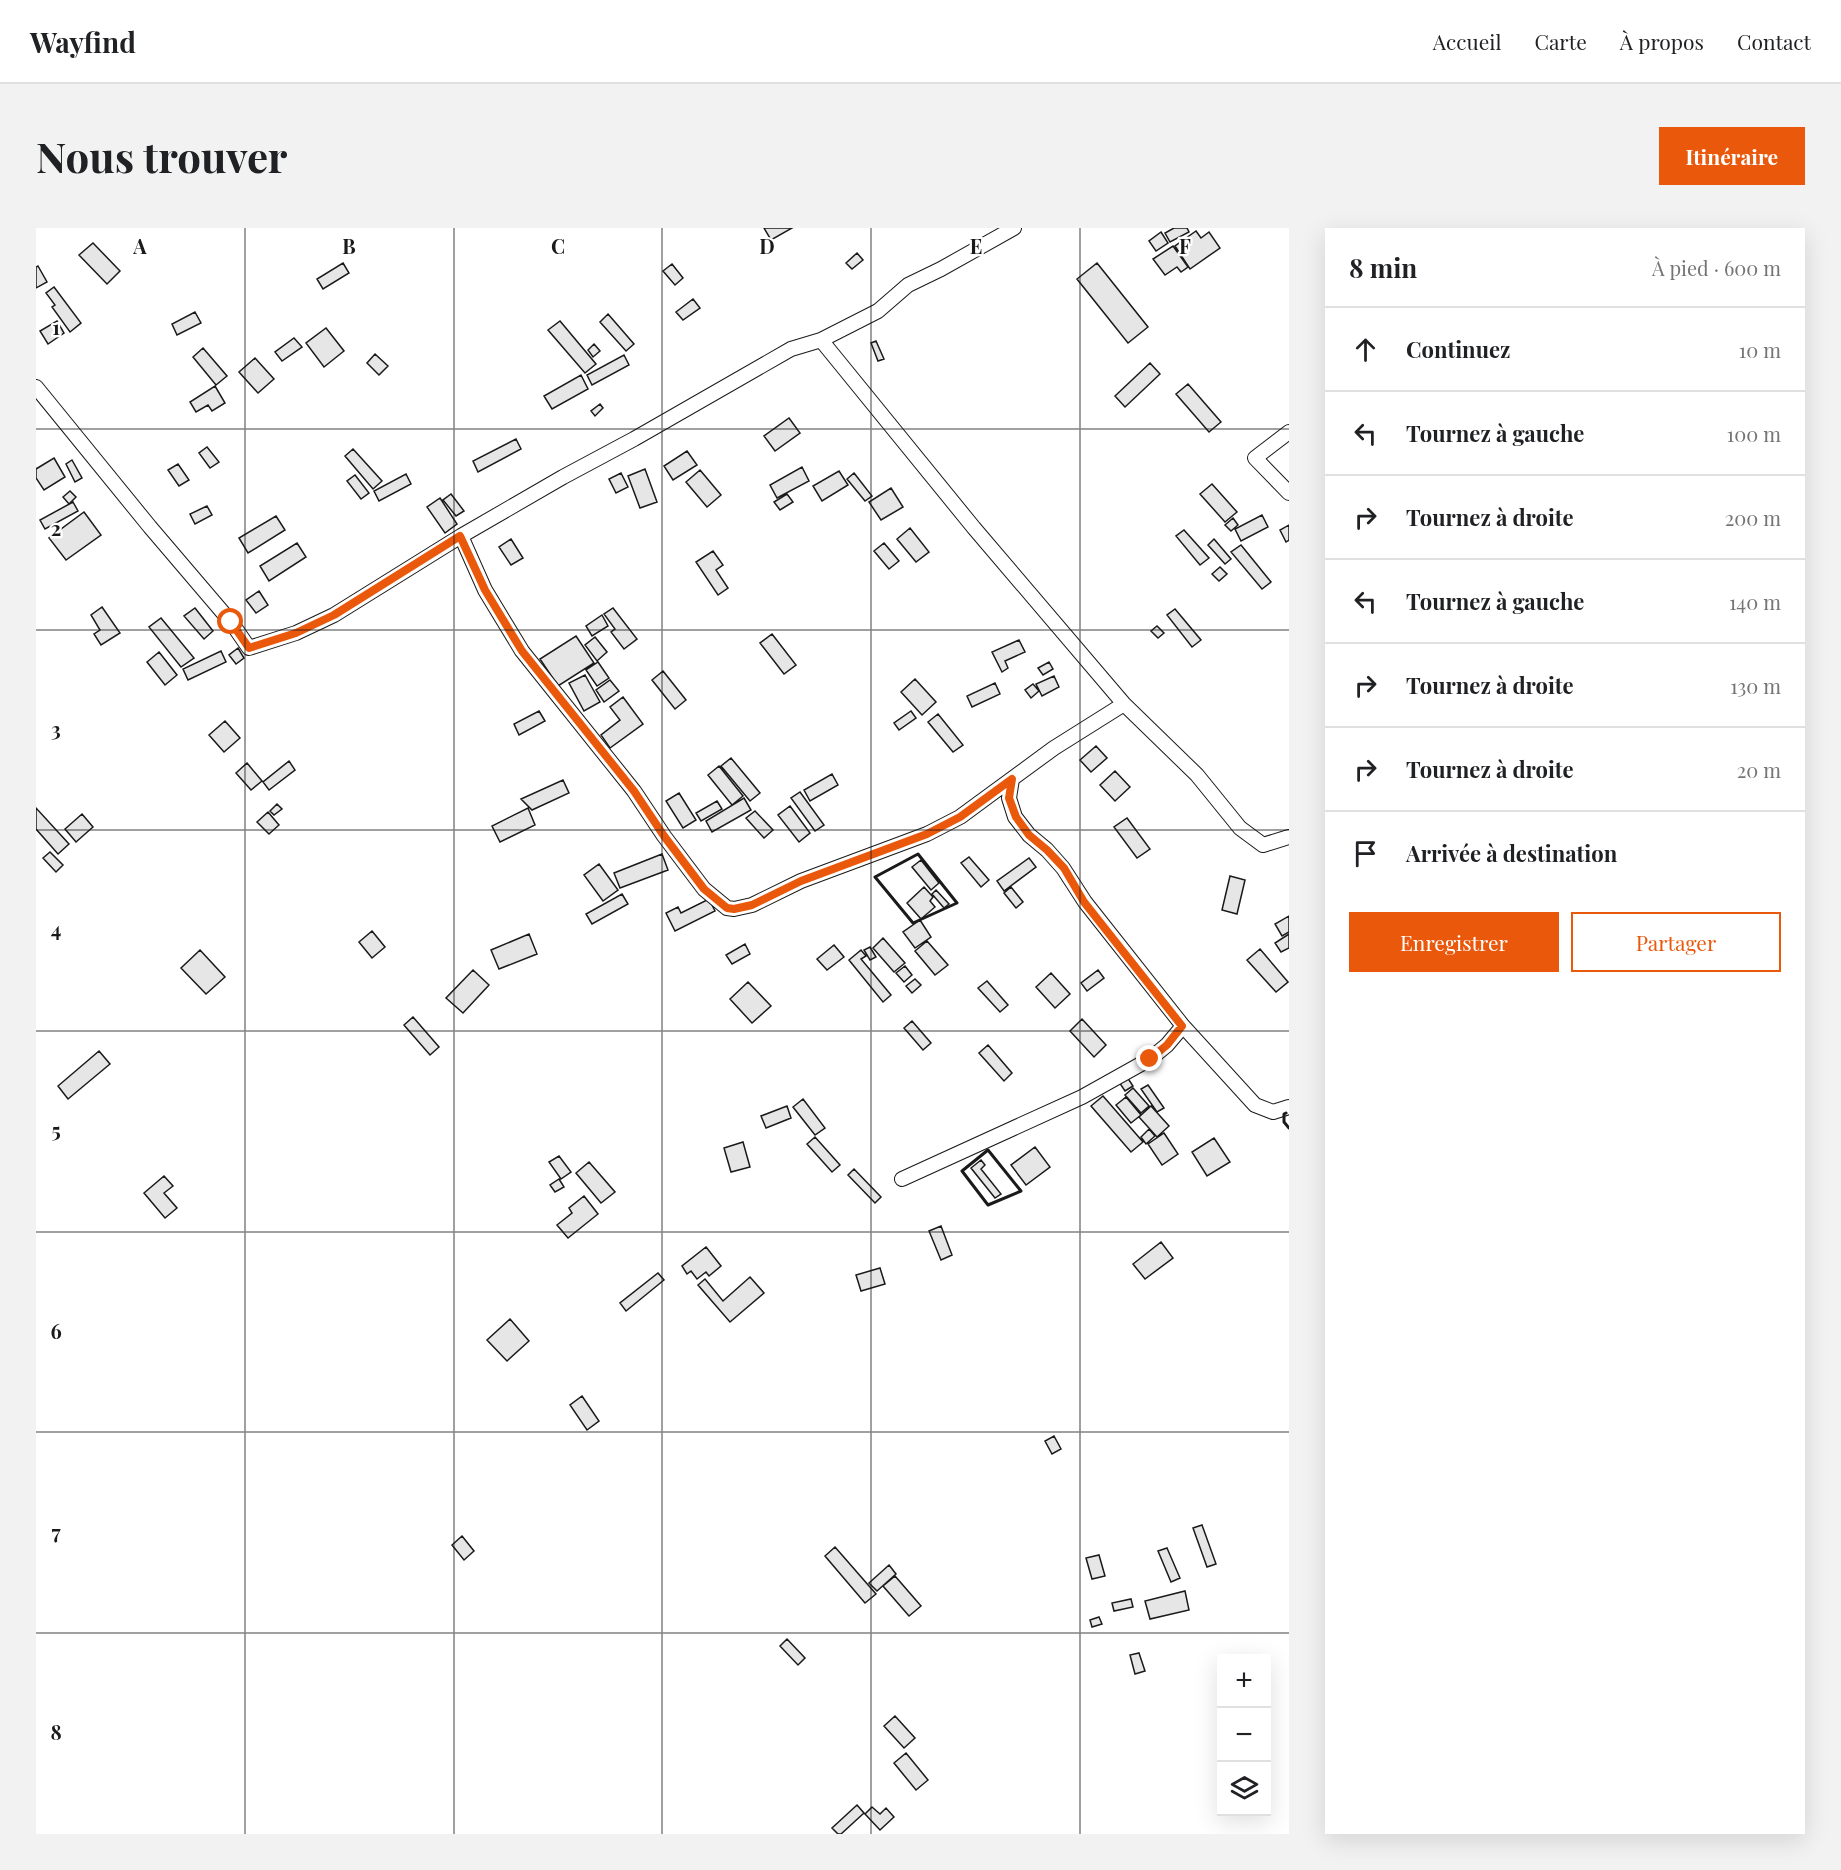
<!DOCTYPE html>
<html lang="fr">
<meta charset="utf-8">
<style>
:root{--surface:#fff;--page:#f2f2f2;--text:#202124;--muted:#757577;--line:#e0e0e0;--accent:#ea580c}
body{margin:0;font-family:"Playfair Display",serif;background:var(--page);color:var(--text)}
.controls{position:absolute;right:18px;bottom:18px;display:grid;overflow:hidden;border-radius:0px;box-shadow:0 6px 24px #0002}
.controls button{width:54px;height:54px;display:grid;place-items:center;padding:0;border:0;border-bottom:2px solid var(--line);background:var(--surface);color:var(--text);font:30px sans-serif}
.stop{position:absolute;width:18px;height:18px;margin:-14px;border:4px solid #ea580c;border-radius:50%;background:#fff}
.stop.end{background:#ea580c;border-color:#fff;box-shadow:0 2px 6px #0008}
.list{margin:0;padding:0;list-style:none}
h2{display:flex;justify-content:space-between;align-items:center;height:78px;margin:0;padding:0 24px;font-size:26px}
h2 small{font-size:20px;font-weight:400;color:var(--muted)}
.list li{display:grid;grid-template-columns:39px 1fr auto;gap:18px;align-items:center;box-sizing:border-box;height:84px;padding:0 24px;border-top:2px solid var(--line)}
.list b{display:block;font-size:22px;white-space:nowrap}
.list em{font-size:20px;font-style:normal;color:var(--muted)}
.actions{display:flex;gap:12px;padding:18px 24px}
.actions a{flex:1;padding:14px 0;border:2px solid var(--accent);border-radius:0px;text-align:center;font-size:21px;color:var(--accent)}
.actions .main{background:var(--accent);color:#fff}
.icon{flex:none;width:33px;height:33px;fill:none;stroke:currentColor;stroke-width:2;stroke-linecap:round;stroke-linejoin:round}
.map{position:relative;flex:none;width:1253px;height:1606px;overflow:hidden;border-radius:0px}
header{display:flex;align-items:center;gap:36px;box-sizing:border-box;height:84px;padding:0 30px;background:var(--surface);border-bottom:2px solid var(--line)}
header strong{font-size:28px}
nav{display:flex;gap:33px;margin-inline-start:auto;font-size:21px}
.intro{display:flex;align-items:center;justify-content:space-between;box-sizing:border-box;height:144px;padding:0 36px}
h1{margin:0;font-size:42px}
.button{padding:15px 27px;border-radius:0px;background:var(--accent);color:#fff;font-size:21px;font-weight:700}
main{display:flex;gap:36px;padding:0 36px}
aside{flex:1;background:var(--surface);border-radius:0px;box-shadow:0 6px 24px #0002}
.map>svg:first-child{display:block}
</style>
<header>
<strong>Wayfind</strong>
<nav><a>Accueil</a><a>Carte</a><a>À propos</a><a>Contact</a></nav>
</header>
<div class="intro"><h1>Nous trouver</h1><a class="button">Itinéraire</a></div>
<main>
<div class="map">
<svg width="1253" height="1606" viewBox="0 0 1253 1606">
<rect width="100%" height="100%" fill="#fff"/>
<path fill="#e6e6e6" stroke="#1a1a1a" stroke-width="1.5" d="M728,0h28l-21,12z
M1138,0h13l2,4 -19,10 -5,-9z
M1160,3l5,7 8,-6 11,16 -30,21 -15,-23z
M1125,4l7,11 -12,8 -7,-10z
M57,15l27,28 -13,13 -28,-29z
M1137,18l15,21 -7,5 -4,-5 -12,8 -12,-16z
M821,25l6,7 -11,9 -6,-6z
M307,35l6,10 -26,16 -6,-10z
M1061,35l51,64 -20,16 -51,-64z
M636,36l11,14 -8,7 -12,-14z
M2,38l9,16 -11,6v-21z
M18,59l27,36 -11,9 -18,-25 3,-2 -9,-12z
M657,71l7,9 -17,12 -7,-8z
M159,84l6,11 -24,12 -5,-11z
M572,86l26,30 -8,7 -26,-29z
M21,93l7,12 -16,11 -8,-13z
M524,93l36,43 -11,9 -37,-43z
M290,100l18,23 -20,16 -18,-24z
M258,110l8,9 -20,14 -7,-9z
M840,113l8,18 -6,2 -7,-18z
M558,116l6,7 -7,6 -5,-7z
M167,120l24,28 -11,9 -23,-28z
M339,126l13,12 -9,9 -12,-12z
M588,127l5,10 -37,20 -5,-10z
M219,130l19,21 -16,14 -19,-21z
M1114,135l10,11 -35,33 -10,-11z
M545,147l7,14 -36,20 -8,-13z
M1152,156l33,38 -12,10 -33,-38z
M179,158l10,17 -13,8 -4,-6 -12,7 -6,-10z
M564,176l3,4 -8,8 -4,-5z
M753,190l11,15 -25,18 -11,-15z
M480,211l5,10 -43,23 -5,-11z
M171,219l12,15 -9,6 -11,-15z
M317,221l29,32 -9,8 -28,-33z
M651,223l10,14 -24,15 -9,-14z
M18,230l11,19 -21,13 -8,-12v-9z
M36,232l10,18 -7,4 -9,-18z
M142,236l11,16 -10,6 -11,-16z
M766,239l7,14 -32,17 -7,-13z
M609,241l12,33 -17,6 -12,-32z
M664,242l21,25 -14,12 -21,-25z
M803,243l9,14 -26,16 -9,-15z
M585,245l7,14 -12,6 -7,-14z
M818,245l18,23 -7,5 -18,-22z
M370,246l5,10 -32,17 -5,-10z
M319,247l14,18 -8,6 -14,-18z
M1176,256l25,28 -12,10 -25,-28z
M855,260l12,19 -22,13 -12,-18z
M34,263l6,6 -7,7 -6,-7z
M415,266l13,17 -8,5 -13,-16z
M751,266l6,8 -13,8 -6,-8z
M404,270l17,26 -12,9 -18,-26z
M37,274l5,9 -33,18 -5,-9z
M171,278l5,9 -17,9 -5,-10z
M48,284l17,23 -35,25 -17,-22z
M1226,287l6,12 -27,14 -6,-12z
M240,288l9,14 -37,23 -9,-15z
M1197,290l5,7 -7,6 -6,-6z
M1253,297v15l-3,2 -6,-12z
M874,300l19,24 -13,10 -19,-23z
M1148,302l25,28 -9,7 -24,-29z
M475,311l12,19 -12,7 -12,-18z
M1178,311l17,20 -6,5 -17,-19z
M261,315l9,14 -37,24 -9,-15z
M848,315l15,18 -10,8 -15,-18z
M1205,317l30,37 -9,7 -31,-37z
M677,323l10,14 -7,5 12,18 -10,7 -22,-33z
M1184,339l7,7 -8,7 -7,-7z
M223,363l9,14 -12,8 -10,-13z
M66,379l18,26 -19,12 -7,-11 6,-4 -9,-15z
M159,380l18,23 -9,8 -20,-23z
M577,380l24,31 -13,10 -13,-17 4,-3 -11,-15z
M1139,381l26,31 -9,7 -25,-32z
M566,387l6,11 -16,10 -6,-10z
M125,390l33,40 -13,9 -32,-40z
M1121,398l7,7 -6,5 -7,-7z
M736,406l24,31 -12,9 -24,-31z
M540,408l18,27 -36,23 -18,-27z
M559,409l12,15 -10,9 -12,-16z
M983,412l6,12 -20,9 3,7 -6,4 -10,-20z
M202,420l6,10 -8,6 -7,-9z
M185,423l5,11 -38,18 -5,-11z
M123,424l18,23 -12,10 -18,-23z
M562,434l11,16 -12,8 -11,-16z
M1013,434l4,7 -10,6 -5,-7z
M627,443l23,29 -11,9 -23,-29z
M549,447l15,27 -16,9 -15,-28z
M1018,448l5,11 -17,9 -6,-12z
M879,451l21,23 -14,13 -21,-23z
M574,452l9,11 -15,11 -8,-12z
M959,455l5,11 -28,13 -5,-11z
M997,456l6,7 -8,7 -6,-8z
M587,469l20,27 -33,24 -9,-13 19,-15 -10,-13z
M503,483l6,10 -26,14 -5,-11z
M875,483l5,7 -17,12 -5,-7z
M902,486l25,31 -10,7 -25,-30z
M189,493l15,17 -16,14 -15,-17z
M1060,518l11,12 -16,14 -11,-12z
M695,530l29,35 -10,8 -29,-35z
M253,533l6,9 -26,20 -6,-8z
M211,535l15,18 -11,9 -15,-17z
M683,538l24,30 -11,9 -24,-30z
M1079,543l15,16 -15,14 -15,-16z
M796,546l6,11 -28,16 -6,-11z
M527,552l6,13 -37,17 -11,-11z
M764,564l24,33 -9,6 -24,-33z
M643,565l17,27 -13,8 -17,-27z
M708,570l7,12 -39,22 -6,-11z
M681,573l5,8 -21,12 -5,-8z
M241,576l5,5 -8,6 -4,-4z
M754,578l20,27 -11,9 -21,-27z
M0,580l33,36 -11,10 -22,-25z
M492,580l7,17 -35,17 -8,-16z
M719,583l18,19 -9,8 -18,-20z
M232,584l11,13 -10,9 -12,-12z
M46,586l11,13 -17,15 -11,-13z
M1091,590l23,31 -13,9 -23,-31z
M14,624l13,13 -7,7 -13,-14z
M626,626l6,16 -48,18 -6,-15z
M933,629l20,23 -8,7 -20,-24z
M993,630l7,9 -32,24 -7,-10z
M885,632l18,23 -8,7 -19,-23z
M563,636l19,26 -15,11 -19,-26z
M1194,648l15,4 -8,34 -15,-4z
M888,659l9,10 -3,4 5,6 -14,12 -14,-16z
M975,659l12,15 -7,6 -12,-15z
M900,662l13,14 -5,4 -12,-14z
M586,666l6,10 -36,20 -6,-10z
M673,671l6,12 -40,20 -9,-18 12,-6 3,6z
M1253,688v16l-7,4 -7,-12z
M884,692l11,17 -16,11 -12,-16z
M336,703l13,16 -13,11 -13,-16z
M493,706l8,20 -38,15 -8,-19z
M1253,706v14l-8,4 -6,-9z
M847,710l22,25 -11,9 -21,-24z
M891,713l21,24 -13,10 -20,-24z
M709,716l5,10 -18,10 -6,-9z
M798,717l10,12 -17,13 -10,-11z
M834,719l6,10 -6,3 -6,-10z
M1224,721l28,33 -12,10 -29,-32z
M164,722l25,27 -19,17 -25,-26z
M825,722l5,6 -5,3 30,36 -8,7 -34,-42z
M869,738l7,9 -8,7 -8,-9z
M437,742l16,15 -26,28 -17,-15z
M1062,742l6,8 -17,13 -6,-8z
M1015,745l19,21 -15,14 -19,-21z
M879,751l6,6 -9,8 -6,-7z
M951,753l21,24 -8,7 -22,-24z
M712,754l23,24 -19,17 -22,-24z
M377,789l26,30 -9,8 -26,-30z
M1046,791l24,26 -12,12 -24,-26z
M876,793l19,22 -8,7 -19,-22z
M952,817l24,28 -8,8 -25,-28z
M63,823l11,13 -42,35 -10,-13z
M1089,846l8,12 -8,5 -8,-12z
M1112,857l16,23 -7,4 -16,-23z
M1097,860l16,18 -8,7 -16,-18z
M1067,868l40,46 -12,10 -40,-46z
M1090,869l15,18 -10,8 -15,-18z
M767,871l22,29 -10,7 -22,-28z
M751,878l4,12 -25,10 -5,-12z
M1115,878l18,20 -12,11 -18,-20z
M1113,901l6,7 -9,8 -5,-7z
M1128,905l14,21 -16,11 -14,-21z
M779,909l25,28 -8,7 -25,-28z
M1178,910l16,24 -23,14 -15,-24z
M707,914l7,25 -19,5 -7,-24z
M999,919l15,20 -24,18 -15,-20z
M523,928l12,16 -10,7 -12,-17z
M945,932l4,5 -4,4 20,25 -6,4 -24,-30z
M553,934l26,30 -14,11 -25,-30z
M818,941l27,28 -6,6 -27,-28z
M128,948l9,10 -9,7 13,15 -12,10 -21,-25z
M523,951l5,8 -9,5 -5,-7z
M548,968l14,18 -30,24 -11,-13 15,-12 -3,-5z
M905,998l11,29 -11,5 -12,-29z
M1125,1014l12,16 -28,21 -12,-15z
M670,1019l15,19 -12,10 -3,-4 -9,7 -6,-8 -4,3 -5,-8z
M844,1040l5,16 -24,7 -5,-16z
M622,1045l6,7 -38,31 -6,-8z
M714,1049l14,16 -34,29 -32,-37 7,-6 18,22z
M474,1091l19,22 -22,20 -20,-21z
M546,1168l17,25 -12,9 -17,-25z
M1018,1208l7,13 -9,5 -7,-13z
M1166,1297l14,39 -9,3 -14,-39z
M426,1308l12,15 -10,9 -12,-15z
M799,1319l41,47 -11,9 -40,-47z
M1131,1320l13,30 -9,4 -13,-31z
M1063,1327l6,21 -13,3 -6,-21z
M853,1337l7,9 -19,17 -8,-8z
M859,1348l26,30 -12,10 -26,-30z
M1149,1363l4,19 -39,9 -5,-18z
M1095,1371l2,8 -19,4 -2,-8z
M1063,1389l3,7 -10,3 -2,-7z
M751,1411l18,19 -7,7 -18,-19z
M1103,1425l6,18 -10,3 -5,-19z
M859,1488l20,22 -11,10 -20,-22z
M870,1525l22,27 -12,10 -22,-27z
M821,1577l7,8 -23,21h-3l-6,-6z
M836,1579l8,7 6,-6 8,9 -14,13 -15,-16z"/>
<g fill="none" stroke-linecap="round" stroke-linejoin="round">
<g stroke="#1a1a1a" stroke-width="16">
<path id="street" d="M785,112l153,188 150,176 73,71 43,53 23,17 26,-8
M0,159l114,140 81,95 18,26 47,-15 38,-18 127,-79 102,-59 71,-38 157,-90 30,-9 57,-29 30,-26 33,-16 73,-41
M1253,204l-34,26 34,35
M425,308l24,54 37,61 112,140 30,45 40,53 23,19 7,1 18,-4 49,-24 126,-47 33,-17 94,-69 70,-44
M976,551l-3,19 6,19 14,18 18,15 16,18 22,34 98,124 72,79 18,7 16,-5
M866,951l180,-82 68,-38 17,-14 16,-19"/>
</g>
<use href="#street" stroke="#fff" stroke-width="14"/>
<path stroke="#1a1a1a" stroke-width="3" d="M882,626l39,49 -44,20 -38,-46z
M1250,885l-2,1v8l5,6
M952,922l33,41 -33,14 -26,-34z"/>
</g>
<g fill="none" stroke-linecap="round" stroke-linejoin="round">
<path stroke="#ea580c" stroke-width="8" d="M195,394l18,26 47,-15 38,-18 126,-79 25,54 37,61 112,140 30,45 40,53 23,19 7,1 18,-4 49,-24 126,-47 33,-17 52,-38 -3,19 7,19 13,18 18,15 17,18 20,34 98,124 -15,19 -17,14"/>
</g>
<path fill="none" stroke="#1a1a1a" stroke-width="1.5" stroke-opacity="0.55" d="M209,0v1606M418,0v1606M626,0v1606M835,0v1606M1044,0v1606M0,201h1253M0,402h1253M0,602h1253M0,803h1253M0,1004h1253M0,1204h1253M0,1405h1253"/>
<g font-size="20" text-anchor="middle" font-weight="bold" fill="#1a1a1a" stroke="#fff" stroke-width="4.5" stroke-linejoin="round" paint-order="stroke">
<text x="104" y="26">A</text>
<text x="313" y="26">B</text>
<text x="522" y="26">C</text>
<text x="731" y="26">D</text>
<text x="940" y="26">E</text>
<text x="1149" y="26">F</text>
<text x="20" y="107">1</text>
<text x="20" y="308">2</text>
<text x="20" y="509">3</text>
<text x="20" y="709">4</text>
<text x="20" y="910">5</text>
<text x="20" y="1111">6</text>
<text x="20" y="1312">7</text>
<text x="20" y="1512">8</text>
</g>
</svg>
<div class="controls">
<button>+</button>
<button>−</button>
<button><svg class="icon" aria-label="layers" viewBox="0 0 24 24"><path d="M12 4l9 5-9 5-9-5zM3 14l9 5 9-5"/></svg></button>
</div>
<div class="stop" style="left:195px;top:394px"></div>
<div class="stop end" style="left:1114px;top:831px"></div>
</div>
<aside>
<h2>8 min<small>À pied · 600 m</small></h2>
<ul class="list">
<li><svg class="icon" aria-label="ahead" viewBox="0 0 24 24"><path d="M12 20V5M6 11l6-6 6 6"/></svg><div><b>Continuez</b></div><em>10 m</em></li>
<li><svg class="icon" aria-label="left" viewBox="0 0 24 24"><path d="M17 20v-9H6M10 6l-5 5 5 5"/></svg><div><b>Tournez à gauche</b></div><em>100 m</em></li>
<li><svg class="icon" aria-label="right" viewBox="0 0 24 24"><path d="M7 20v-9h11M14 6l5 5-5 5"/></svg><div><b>Tournez à droite</b></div><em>200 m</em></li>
<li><svg class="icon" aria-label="left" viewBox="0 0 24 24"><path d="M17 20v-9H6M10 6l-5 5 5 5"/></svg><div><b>Tournez à gauche</b></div><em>140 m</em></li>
<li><svg class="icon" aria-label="right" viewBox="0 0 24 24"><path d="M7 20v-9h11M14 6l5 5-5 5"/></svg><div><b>Tournez à droite</b></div><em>130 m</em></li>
<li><svg class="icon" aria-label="right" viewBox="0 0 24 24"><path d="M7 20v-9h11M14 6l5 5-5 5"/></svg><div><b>Tournez à droite</b></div><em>20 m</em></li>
<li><svg class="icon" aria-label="arrive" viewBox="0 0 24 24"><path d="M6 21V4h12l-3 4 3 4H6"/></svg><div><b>Arrivée à destination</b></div></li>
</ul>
<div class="actions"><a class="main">Enregistrer</a><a>Partager</a></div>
</aside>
</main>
